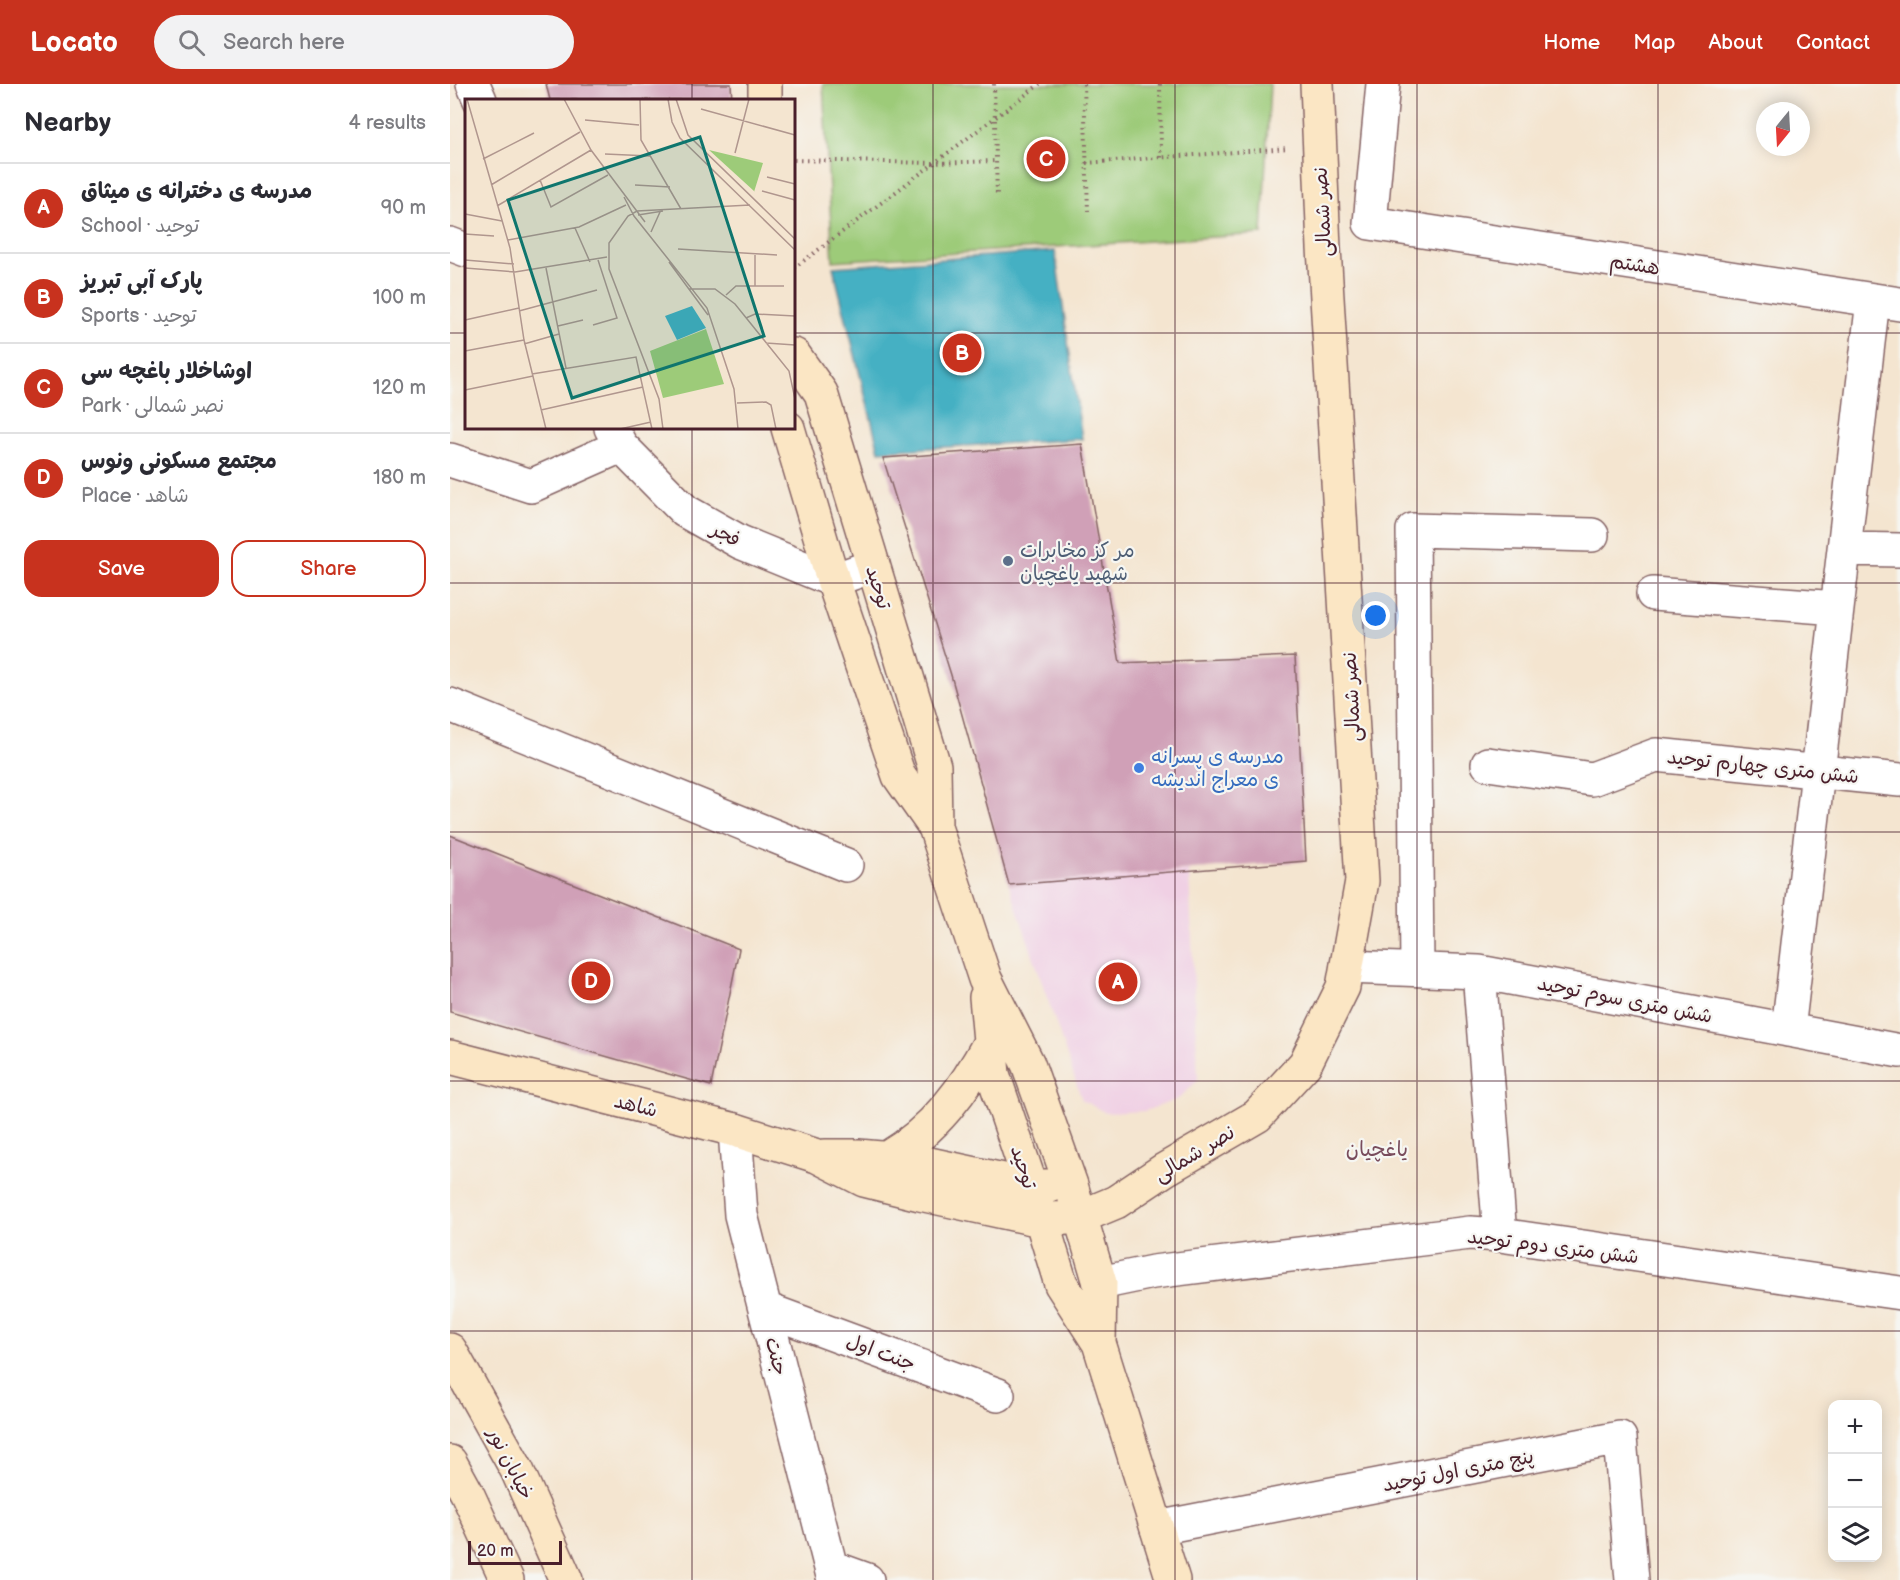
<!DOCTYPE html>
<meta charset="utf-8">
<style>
:root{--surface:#fff;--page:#f2f2f3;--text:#2b2b33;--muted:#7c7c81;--line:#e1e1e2;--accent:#c8321e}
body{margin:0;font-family:"Balsamiq Sans","Playpen Sans Arabic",sans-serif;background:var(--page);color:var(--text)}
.controls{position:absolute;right:18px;bottom:18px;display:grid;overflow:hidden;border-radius:12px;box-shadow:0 3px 15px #0003}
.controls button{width:54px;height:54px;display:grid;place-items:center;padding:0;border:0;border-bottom:2px solid var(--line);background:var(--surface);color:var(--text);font:30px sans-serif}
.compass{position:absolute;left:1306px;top:18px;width:54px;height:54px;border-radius:50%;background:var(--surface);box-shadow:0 3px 15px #0003;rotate:198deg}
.scale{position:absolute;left:18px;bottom:15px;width:94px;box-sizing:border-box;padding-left:6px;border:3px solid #4a1f2b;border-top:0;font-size:16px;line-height:21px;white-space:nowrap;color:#4a1f2b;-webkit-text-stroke:4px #f6f6f2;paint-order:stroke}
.you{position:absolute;left:926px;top:532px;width:21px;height:21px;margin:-15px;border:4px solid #fff;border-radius:50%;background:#1a73e8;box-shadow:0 0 0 9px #1a73e833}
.badge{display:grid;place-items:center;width:39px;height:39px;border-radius:50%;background:var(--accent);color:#fff;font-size:20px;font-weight:700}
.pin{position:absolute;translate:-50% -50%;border:3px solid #fff;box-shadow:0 2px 6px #0006}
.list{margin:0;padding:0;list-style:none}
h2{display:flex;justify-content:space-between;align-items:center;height:78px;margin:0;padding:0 24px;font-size:26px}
h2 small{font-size:20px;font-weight:400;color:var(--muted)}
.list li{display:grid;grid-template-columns:39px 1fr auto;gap:18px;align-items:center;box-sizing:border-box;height:90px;padding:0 24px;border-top:2px solid var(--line)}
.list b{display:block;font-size:22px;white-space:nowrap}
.list p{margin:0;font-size:20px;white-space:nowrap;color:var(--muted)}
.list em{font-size:20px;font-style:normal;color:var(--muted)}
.actions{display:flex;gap:12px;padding:18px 24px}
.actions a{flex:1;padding:14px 0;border:2px solid var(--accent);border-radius:18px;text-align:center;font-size:21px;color:var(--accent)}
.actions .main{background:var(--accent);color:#fff}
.icon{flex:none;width:33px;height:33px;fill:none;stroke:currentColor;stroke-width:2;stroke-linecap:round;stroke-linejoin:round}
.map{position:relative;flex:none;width:1450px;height:1496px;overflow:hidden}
header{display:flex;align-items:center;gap:36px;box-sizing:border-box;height:84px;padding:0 30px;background:var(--accent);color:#fff}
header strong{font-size:28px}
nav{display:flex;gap:33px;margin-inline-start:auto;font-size:21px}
.search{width:420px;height:54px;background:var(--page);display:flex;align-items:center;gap:15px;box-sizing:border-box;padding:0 21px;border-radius:33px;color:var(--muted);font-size:22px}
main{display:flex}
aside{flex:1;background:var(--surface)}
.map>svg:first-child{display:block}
</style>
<header>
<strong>Locato</strong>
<div class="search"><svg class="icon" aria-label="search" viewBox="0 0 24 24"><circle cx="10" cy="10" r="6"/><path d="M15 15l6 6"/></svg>Search here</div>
<nav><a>Home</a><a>Map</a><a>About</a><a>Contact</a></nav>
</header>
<main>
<aside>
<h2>Nearby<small>4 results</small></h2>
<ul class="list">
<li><span class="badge">A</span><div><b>مدرسه ی دخترانه ی میثاق</b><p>School · توحید</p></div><em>90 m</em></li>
<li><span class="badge">B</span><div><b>پارک آبی تبریز</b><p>Sports · توحید</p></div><em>100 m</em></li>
<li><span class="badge">C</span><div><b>اوشاخلار باغچه سی</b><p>Park · نصر شمالی</p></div><em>120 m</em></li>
<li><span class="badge">D</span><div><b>مجتمع مسکونی ونوس</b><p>Place · شاهد</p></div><em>180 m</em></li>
</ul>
<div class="actions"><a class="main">Save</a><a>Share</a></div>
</aside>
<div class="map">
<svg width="1450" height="1496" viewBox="0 0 1450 1496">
<rect width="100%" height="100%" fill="#f6f6f2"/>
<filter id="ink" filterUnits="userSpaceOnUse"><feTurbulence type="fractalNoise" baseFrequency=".0167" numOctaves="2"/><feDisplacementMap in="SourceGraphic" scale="12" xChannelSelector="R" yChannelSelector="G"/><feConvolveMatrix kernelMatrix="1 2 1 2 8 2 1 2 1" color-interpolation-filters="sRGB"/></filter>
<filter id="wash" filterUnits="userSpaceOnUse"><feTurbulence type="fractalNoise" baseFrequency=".008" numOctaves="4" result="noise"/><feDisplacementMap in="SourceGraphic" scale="24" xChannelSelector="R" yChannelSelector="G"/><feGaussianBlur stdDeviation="1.35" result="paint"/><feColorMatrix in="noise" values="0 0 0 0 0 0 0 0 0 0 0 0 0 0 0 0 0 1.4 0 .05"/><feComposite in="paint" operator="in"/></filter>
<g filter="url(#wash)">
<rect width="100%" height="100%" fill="#f4e5d0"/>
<path fill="#f0d0e4" d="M739,787l9,209 -20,19 -33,12 -39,2 -24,-13 -73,-215z"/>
<path fill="#9dcb79" stroke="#747552" stroke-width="1.5" d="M373,0h447l-8,150 -429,27z"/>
<path fill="#44b0c3" stroke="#476877" stroke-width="1.5" d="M605,167l27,188 -203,12 -46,-184z"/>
<g id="blocks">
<path fill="#d0a0b7" d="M96,0h185l1,16h-182z
M632,360l38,219 175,-7 11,205 -297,24 -58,-210 -68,-217z
M0,751l289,114 -28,137 -261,-74z"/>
</g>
</g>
<g filter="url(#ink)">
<use href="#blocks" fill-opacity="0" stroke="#866465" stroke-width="1.5"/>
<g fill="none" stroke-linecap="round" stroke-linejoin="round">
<g stroke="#866465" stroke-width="36">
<path id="street" d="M23,0l7,16
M933,0l-13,139 530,81
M0,160l16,6
M161,344l10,18 64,65 55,31 93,38 40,-14
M0,376l81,26 90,-40
M1394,465l56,1
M1203,510l184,14
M0,621l396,160
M1038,680l104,15 64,-24 244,25
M897,883l132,5 421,79
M967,885l-4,-439 179,5
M1029,888l21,263
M1338,946l85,-730
M285,1046l6,85 93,365
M650,1199l53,-11 317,-39 30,2 400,58
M315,1225l233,86
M707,1444l463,-90 12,142
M381,1483l36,13"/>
</g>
<g stroke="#866465" stroke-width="36">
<path id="secondary" d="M315,0v16
M344,271l27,38 113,373 1,61
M338,344l45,152 66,196 36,51 50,152 43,85 43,121 29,98 -1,60
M536,913l7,77 38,112 30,98 38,59 74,237
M0,973l285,73 82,26 47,24 56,14 121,26 39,-3 36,-15 48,-32 93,-54 48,-52 38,-77 19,-106 -38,-633 -7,-164
M375,1072h33l58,5 115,25h18
M437,1074c47,-27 78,-69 103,-116
M0,1266l67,120 49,110
M0,1378l17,31 40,87"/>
</g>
<path stroke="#866465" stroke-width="4" stroke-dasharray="1.5 4.5" stroke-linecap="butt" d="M544,0l3,112
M634,0l4,127
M710,0l1,74
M344,76l140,3 63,-2
M636,79l203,-15
M344,184l246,-184"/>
<use href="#street" stroke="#fff" stroke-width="33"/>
<use href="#secondary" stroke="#fbe6c4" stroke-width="33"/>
</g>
</g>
<path fill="none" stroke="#4a1f2b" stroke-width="1.5" stroke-opacity="0.55" d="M242,0v16M483,0v1496M725,0v1496M967,0v1496M1208,0v1496M0,249h16M344,249h1106M242,344v1152M0,499h1450M0,748h1450M0,997h1450M0,1247h1450"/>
<circle fill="#5c6f8a" stroke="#f6f6f2" stroke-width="2" cx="558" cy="477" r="6"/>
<circle fill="#3f7fe0" stroke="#f6f6f2" stroke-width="2" cx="689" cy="684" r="6"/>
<g text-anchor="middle" stroke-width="4.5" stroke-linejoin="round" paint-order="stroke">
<g font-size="20" fill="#4a1f2b" stroke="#f6f6f2">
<text transform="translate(872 128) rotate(-93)" y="7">نصر شمالی</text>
<text transform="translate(1185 180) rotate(9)" y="7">هشتم</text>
<text transform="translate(276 450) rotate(28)" y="7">فجر</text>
<text transform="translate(429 503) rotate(73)" y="7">توحید</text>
<text transform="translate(901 613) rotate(-93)" y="7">نصر شمالی</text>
<text transform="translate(1313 682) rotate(6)" y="7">شش متری چهارم توحید</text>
<text transform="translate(1175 915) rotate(11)" y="7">شش متری سوم توحید</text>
<text transform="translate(186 1021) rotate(14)" y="7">شاهد</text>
<text transform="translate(744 1069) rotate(-31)" y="7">نصر شمالی</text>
<text transform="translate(574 1083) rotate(72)" y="7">توحید</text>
<text transform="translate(1103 1162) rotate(7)" y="7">شش متری دوم توحید</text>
<text transform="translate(431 1268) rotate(20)" y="7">جنت اول</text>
<text transform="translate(327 1272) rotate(76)" y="7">جنت</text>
<text transform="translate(61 1379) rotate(63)" y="7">خیابان نور</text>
<text transform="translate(1008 1386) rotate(-11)" y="7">پنج متری اول توحید</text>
</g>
<g font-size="20" fill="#4e5e75" stroke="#f6f6f2" text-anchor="start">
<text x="570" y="473">مر کز مخابرات<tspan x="570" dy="23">شهید یاغچیان</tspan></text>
</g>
<g font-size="20" fill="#366cbe" stroke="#f6f6f2" text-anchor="start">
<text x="701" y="679">مدرسه ی پسرانه<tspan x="701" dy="23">ی معراج اندیشه</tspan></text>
</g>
<g font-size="21" fill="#794c5c" stroke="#f6f6f2">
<text x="927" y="1072">یاغچیان</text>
</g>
</g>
<g transform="translate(15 15)">
<rect width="330" height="330" fill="#f4e5d0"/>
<path d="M244,51l54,13 -9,29v-1zM241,230l18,55 -61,14 -13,-47z" fill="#9dcb79"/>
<path d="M227,207l14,22 -29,12 -12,-24z" fill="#44b0c3"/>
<path fill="none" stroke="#b0968e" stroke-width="1.5" d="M2,0l43,149 14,92 22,89M99,0l27,51 54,72M175,0l1,41 40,69M203,0l4,23 8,16 115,112M211,0l12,36 107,104M236,10l94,26M120,21l54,5M270,54l14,-54M140,55l45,2M18,60l51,-26M302,78l28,7M75,81l11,27 57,-32M26,86l89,-53M170,86l35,2M297,92l33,9M159,98l10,19 73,92 27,81 4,40M32,107l94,-56M0,115l37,7M173,116l25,-4M110,129l15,34M186,133l9,-20M0,135l29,2M43,141l71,-13 47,-22M213,150l99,6M290,156v31M0,161l49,4M204,163l39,53M0,169l50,4M81,169l20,100M50,173l92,-15M224,190h26l20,15 54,67 6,28M261,196l10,-9h48M54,212l78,-21M281,219l9,-4 40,2M0,221l54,-12M128,226l24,-7 -19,-58M93,227l25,-6M301,244l29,2M59,245l35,-10M0,252l59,-11M67,275l104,-17 16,72M0,291l68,-14M272,304l29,-1 5,3 5,24M76,311l102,-23M155,330l31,-7M198,330l-4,-30 -50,-130v-26l19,-27 9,-5 113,-6"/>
<path fill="#0f766e" fill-opacity="0.15" stroke="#0f766e" stroke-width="3" d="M235,38l64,199 -192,62 -64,-198z"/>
<rect width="330" height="330" fill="none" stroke="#4a1f2b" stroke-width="3"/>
</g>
</svg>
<div class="controls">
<button>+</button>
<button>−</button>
<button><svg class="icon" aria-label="layers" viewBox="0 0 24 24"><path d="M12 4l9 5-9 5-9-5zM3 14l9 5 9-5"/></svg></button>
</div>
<svg class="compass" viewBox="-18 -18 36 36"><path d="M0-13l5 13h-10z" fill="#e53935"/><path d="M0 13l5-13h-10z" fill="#7c7c81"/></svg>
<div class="scale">20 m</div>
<div class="you"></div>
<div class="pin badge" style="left:668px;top:898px">A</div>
<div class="pin badge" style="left:512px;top:269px">B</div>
<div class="pin badge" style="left:596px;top:75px">C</div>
<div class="pin badge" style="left:141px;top:897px">D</div>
</div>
</main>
